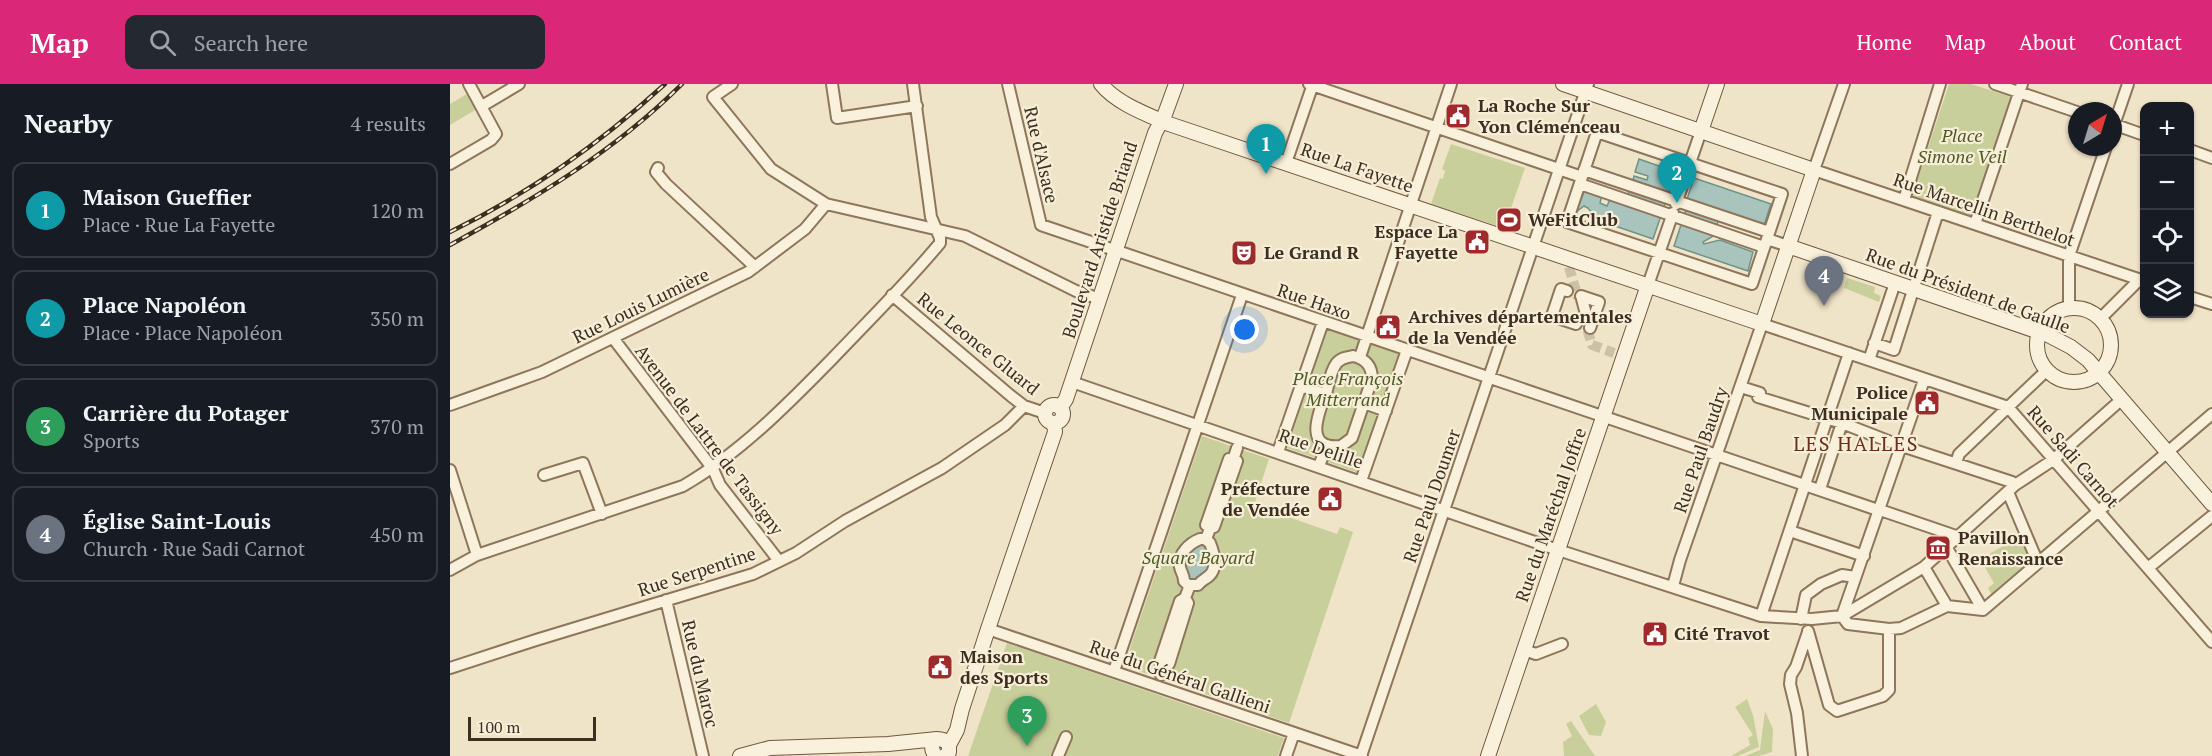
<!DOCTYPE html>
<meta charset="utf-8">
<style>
:root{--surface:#171b24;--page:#242831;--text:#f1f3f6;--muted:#9ea1a6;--line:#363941;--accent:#db2777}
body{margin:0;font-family:"PT Serif",serif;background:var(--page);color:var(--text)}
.controls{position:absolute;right:18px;top:18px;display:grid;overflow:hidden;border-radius:12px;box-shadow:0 2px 4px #0004}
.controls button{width:54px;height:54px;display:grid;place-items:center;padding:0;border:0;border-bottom:2px solid var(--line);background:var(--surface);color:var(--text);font:30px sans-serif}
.compass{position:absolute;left:1618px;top:18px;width:54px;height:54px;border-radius:50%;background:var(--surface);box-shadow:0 2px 4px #0004;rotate:38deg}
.scale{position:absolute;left:18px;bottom:15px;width:128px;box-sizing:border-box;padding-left:6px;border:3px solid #3d2e20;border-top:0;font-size:16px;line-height:21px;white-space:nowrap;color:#3d2e20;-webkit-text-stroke:4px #f7eed8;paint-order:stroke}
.you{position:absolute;left:795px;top:246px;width:21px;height:21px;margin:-15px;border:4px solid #fff;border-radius:50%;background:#1a73e8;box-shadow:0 0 0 9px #1a73e833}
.badge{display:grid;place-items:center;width:39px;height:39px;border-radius:50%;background:var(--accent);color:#fff;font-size:20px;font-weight:700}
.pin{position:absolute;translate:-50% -50px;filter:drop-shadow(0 2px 3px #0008)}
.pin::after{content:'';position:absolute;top:32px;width:21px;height:18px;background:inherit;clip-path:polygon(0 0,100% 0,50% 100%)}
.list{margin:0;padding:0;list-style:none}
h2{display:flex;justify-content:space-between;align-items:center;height:78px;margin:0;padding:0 24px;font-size:26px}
h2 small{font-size:20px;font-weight:400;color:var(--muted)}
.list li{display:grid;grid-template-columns:39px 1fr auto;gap:18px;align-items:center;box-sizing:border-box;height:96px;margin:0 12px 12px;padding:0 12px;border:2px solid var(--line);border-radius:12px}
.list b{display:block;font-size:22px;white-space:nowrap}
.list p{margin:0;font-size:20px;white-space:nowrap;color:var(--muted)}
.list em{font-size:20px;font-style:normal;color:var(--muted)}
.icon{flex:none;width:33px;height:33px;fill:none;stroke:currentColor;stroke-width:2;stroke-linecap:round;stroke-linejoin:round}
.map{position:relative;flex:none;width:1762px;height:672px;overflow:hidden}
header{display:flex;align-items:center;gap:36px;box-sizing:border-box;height:84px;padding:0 30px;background:var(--accent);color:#fff}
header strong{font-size:28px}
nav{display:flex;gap:33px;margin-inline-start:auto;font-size:21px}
.search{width:420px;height:54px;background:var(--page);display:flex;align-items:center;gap:15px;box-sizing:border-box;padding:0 21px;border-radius:12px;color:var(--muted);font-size:22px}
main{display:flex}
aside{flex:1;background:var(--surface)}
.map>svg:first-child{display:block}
</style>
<header>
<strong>Map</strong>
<div class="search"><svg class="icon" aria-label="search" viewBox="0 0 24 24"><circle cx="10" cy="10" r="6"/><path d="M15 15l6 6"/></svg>Search here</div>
<nav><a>Home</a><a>Map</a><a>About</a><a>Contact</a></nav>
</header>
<main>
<aside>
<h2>Nearby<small>4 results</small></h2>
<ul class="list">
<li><span class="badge" style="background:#0f9aa8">1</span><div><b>Maison Gueffier</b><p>Place · Rue La Fayette</p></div><em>120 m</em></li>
<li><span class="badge" style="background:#0f9aa8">2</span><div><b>Place Napoléon</b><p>Place · Place Napoléon</p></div><em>350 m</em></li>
<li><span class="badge" style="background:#2e9e5b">3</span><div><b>Carrière du Potager</b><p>Sports</p></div><em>370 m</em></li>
<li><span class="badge" style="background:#6b7280">4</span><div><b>Église Saint-Louis</b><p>Church · Rue Sadi Carnot</p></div><em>450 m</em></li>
</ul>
</aside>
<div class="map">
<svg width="1762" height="672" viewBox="0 0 1762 672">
<rect width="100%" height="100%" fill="#f0e4c8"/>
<path fill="#c9cf9b" d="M1499,0h22l40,13 -39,119 -60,-20z
M17,10l10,15 -27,16v-21z
M1001,60l74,24 -21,60 -73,-24 9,-26 3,1 2,-8 -3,-2z
M1397,194l28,9 -1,6 7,3 -2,6 -35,-14z
M878,244l72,25 -41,120 -72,-25z
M752,352l67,23 -15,46 83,29 3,-7 13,5 -64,191 -165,-57z
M1573,451l12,26 -42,36 -5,-9 6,-5 -14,-24z
M557,559l277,95 -6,18h-310z
M1297,615l6,16 6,32 -21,9h-7l19,-11 -2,-7 5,-3 -18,-28z
M1146,620l10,18 -5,14 -12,-1 -10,-19z
M1315,627l8,18 -1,23 -13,4h-14l15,-6z
M1121,637l24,35h-31l-1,-14 9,-6 -6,-12z"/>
<path fill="#a9c4bc" stroke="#6f938a" stroke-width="1.5" d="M1189,75l37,13 -8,24 -36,-12 2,-8 13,4 1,-4 -13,-4z
M1244,94l77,26 -8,24 -77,-26z
M1180,104l36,13 -13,38 -64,-22 2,-5 -3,-4 -4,-2 -8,6 9,-23 17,6 -2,8 7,3 4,-9 16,1z
M1236,126l32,11 -3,14 -12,7 1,2 16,-4 33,12 -5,19 -74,-25z
M747,460h10l3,23 -9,12 -11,4 -6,-22z"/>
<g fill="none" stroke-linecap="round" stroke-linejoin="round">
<path stroke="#ccc0a6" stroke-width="10" stroke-dasharray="10 5" stroke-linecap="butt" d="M1119,183l9,31
M1133,232l9,29 22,8"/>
<g stroke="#8d765c" stroke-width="14">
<path id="street" d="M282,0l-19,13 58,72 55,35 139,32 111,55 24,8
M382,0l5,34 80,-12
M558,0l33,141 834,284
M859,0l273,93
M1394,0l-30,86 330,111
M1545,0l82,28
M32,22l37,-22
M1663,40l31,11
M1663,44l15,-44
M1147,48l185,62 -30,90 -185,-62z
M1740,66l22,8
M836,79l27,-79
M0,80l41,-24 5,-6 -27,-50
M208,84l-2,4 10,12 89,83
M1134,86l185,62
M1130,100l184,63
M1454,116l36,-116
M1226,120l25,-73
M1525,140l47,-140
M1317,155l21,7
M1198,201l25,-72
M1117,207l-6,-2 -9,27 24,8
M442,211l119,101 13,10 21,7
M1131,212l18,6 -9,26
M1740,213l22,7
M1132,215l4,15
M1619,224v-52l37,-109
M1650,235l39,-39
M163,254l100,131 7,16 59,76
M1424,259l20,7 44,-138
M903,272c13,3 19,10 19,23l-20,59 -11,8c-40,4 -21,-36 -14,-56 2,-8 4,-19 9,-26 4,-6 11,-7 17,-8z
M910,273l91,-273
M1419,276l26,-77
M622,298l486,168 203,66 51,3 30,-3 82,-49
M851,302l24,8
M1291,303l19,6 -2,4 84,26 54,21
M914,319l22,8
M0,321l92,-33 206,-100 57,-43 21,-25
M1452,362l110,36 3,3
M828,368l45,-130
M1506,379l3,-9 87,-83
M869,382l8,-21
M0,386l27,85
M94,391l39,-12 19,51
M911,397l46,-131
M1370,405l22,-66
M1558,408l30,71
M1430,426l79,27
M761,442l-5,-1 23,-66 4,1
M1340,447l74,25
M750,455h5l5,4c4,10 8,25 -1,33 -5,4 -7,4 -11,9h-10l-4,-4c0,-7 -3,-8 -4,-14 -3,-13 10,-24 20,-28z
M756,455l5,-13 3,1 23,-66 -4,-1 4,-12
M1497,464l36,62 -36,-4
M1698,484l64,-52
M0,486l27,-15 206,-69c57,-33 104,-81 150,-128 36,-38 74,-75 107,-115v-5l-9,-21 -18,-133
M1223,502l7,-26 82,-236 246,83 204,235
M216,516l37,156
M1497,522l-23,-39 91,-82 38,-25 69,-61
M1533,526l229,-196
M1311,532l88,-263
M1392,532l82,-236
M1392,532l6,8 41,5 12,-1 46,-22
M1351,535l5,-24 15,-11 21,-9 13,2
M538,545l374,127
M1358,547l21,74 8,6 46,-15 6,-6v-61
M1074,566l12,4 26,-10
M714,583l-4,-6 20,-60 5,-3 5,-13 -1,3
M0,584l86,-28 217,-66 43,-21 49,-32 97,-53 63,-43 19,-19
M664,587l128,-376
M711,591l3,-8 5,-3 19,-61 -3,-5
M608,672l8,-19
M836,672l8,-23
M911,672l227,-672
M1352,672l-5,-43 -7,-29 1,-9 5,-8 12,-35"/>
</g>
<g stroke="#6f573f" stroke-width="16">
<path id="secondary" d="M651,0c15,19 45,30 68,40l593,200 52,-154 -251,-86
M1251,47l16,-47
M1338,162l260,89 23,12 17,13 124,144
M1587 261a37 37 0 1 1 74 0a37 37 0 1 1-74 0Z
M595 330a9 9 0 1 1 18 0a9 9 0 1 1-18 0Z
M610,324l6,-9 89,-266 10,-19 11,-30
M499,661l8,-15 5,-21 26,-80 67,-197 -1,-9
M290,672l30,-8 118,-4 49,-5
M486,672c-11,-12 4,-24 13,-11v7l-4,4
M1038,672l160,-471"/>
</g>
<use href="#street" stroke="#faf1dc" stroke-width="10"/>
<use href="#secondary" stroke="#faf1dc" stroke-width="14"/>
<g stroke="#3d2e20" stroke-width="4.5">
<path id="rail" d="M0,148c81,-40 148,-87 215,-148
M0,161c84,-46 164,-93 232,-161"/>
</g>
<use href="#rail" stroke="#f7eed8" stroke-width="2" stroke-dasharray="7" stroke-linecap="butt"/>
</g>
<defs>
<g id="civic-square" transform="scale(1.35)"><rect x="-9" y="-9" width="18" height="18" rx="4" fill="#9e2a2b" stroke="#f7eed8"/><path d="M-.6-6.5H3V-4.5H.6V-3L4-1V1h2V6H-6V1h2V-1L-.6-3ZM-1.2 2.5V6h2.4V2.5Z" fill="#fff"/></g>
<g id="stadium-square" transform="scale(1.35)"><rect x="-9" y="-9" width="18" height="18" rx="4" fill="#9e2a2b" stroke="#f7eed8"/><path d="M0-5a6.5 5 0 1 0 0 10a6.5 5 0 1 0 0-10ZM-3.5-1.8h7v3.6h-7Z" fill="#fff"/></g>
<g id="theatre-square" transform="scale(1.35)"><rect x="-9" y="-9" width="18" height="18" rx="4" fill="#9e2a2b" stroke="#f7eed8"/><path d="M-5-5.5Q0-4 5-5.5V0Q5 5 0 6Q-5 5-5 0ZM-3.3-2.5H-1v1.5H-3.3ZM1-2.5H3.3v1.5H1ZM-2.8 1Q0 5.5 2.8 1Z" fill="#fff"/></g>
<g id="museum-square" transform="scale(1.35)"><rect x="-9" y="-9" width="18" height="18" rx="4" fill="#9e2a2b" stroke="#f7eed8"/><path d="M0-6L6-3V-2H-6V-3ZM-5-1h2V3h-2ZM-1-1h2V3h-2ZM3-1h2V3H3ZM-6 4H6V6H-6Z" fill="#fff"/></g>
</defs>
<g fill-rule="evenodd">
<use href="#civic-square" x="1008" y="32"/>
<use href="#stadium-square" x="1059" y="136"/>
<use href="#civic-square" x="1027" y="158"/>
<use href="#theatre-square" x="794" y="169"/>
<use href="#civic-square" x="938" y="243"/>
<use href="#civic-square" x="1477" y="319"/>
<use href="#civic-square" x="880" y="415"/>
<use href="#museum-square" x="1488" y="464"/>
<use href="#civic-square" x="1205" y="550"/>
<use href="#civic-square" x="490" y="583"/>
</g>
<g text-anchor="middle" stroke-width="4.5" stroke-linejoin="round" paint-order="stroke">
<g font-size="18" font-weight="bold" fill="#3d2e20" stroke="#f7eed8" text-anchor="start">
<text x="1028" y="28">La Roche Sur<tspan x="1028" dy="21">Yon Clémenceau</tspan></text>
<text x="1078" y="142">WeFitClub</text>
<text x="1008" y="154" text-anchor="end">Espace La<tspan x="1008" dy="21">Fayette</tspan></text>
<text x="814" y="175">Le Grand R</text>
<text x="958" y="239">Archives départementales<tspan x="958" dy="21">de la Vendée</tspan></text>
<text x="1458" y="315" text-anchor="end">Police<tspan x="1458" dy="21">Municipale</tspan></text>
<text x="860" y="411" text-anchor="end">Préfecture<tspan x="860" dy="21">de Vendée</tspan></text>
<text x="1508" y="460">Pavillon<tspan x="1508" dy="21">Renaissance</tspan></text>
<text x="1224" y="556">Cité Travot</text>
<text x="510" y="579">Maison<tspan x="510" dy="21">des Sports</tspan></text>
</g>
<g font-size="18" font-style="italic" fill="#4d5a26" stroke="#f7eed8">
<text x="1512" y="58">Place<tspan x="1512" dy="21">Simone Veil</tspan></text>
<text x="898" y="301">Place François<tspan x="898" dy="21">Mitterrand</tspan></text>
<text x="748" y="480">Square Bayard</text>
</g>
<g font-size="18" fill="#3d2e20" stroke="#f7eed8">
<text transform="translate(591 71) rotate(77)" y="6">Rue d'Alsace</text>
<text transform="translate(907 84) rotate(19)" y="6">Rue La Fayette</text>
<text transform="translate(1534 126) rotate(19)" y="6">Rue Marcellin Berthelot</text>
<text transform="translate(650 156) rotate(-72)" y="6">Boulevard Aristide Briand</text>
<text transform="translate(1518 207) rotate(20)" y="6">Rue du Président de Gaulle</text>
<text transform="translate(864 218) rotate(19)" y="6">Rue Haxo</text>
<text transform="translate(191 222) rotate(-26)" y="6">Rue Louis Lumière</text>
<text transform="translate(528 260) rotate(39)" y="6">Rue Leonce Gluard</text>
<text transform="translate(259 356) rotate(53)" y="6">Avenue de Lattre de Tassigny</text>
<text transform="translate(871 365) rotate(19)" y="6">Rue Delille</text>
<text transform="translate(1251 366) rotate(-71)" y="6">Rue Paul Baudry</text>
<text transform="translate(1623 373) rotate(49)" y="6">Rue Sadi Carnot</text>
<text transform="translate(982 412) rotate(-71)" y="6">Rue Paul Doumer</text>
<text transform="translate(1101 431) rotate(-71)" y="6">Rue du Maréchal Joffre</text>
<text transform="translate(247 488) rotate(-18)" y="6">Rue Serpentine</text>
<text transform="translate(250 590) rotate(77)" y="6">Rue du Maroc</text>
<text transform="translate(730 593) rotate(19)" y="6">Rue du Général Gallieni</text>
</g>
<g font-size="20" letter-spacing="1.5" fill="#6b2e1e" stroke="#f7eed8">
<text x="1406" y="367">LES HALLES</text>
</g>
</g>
</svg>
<div class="controls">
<button>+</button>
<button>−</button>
<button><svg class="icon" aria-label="locate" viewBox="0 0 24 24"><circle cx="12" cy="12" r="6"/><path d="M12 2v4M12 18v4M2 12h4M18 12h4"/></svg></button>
<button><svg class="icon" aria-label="layers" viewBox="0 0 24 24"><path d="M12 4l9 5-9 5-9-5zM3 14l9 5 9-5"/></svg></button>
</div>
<svg class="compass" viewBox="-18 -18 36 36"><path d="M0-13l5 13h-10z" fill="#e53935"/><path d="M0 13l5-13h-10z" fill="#9ea1a6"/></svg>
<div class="scale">100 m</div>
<div class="you"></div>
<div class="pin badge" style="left:816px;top:90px;background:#0f9aa8">1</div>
<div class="pin badge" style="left:1227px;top:119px;background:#0f9aa8">2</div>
<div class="pin badge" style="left:577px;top:662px;background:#2e9e5b">3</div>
<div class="pin badge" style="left:1374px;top:222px;background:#6b7280">4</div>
</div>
</main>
